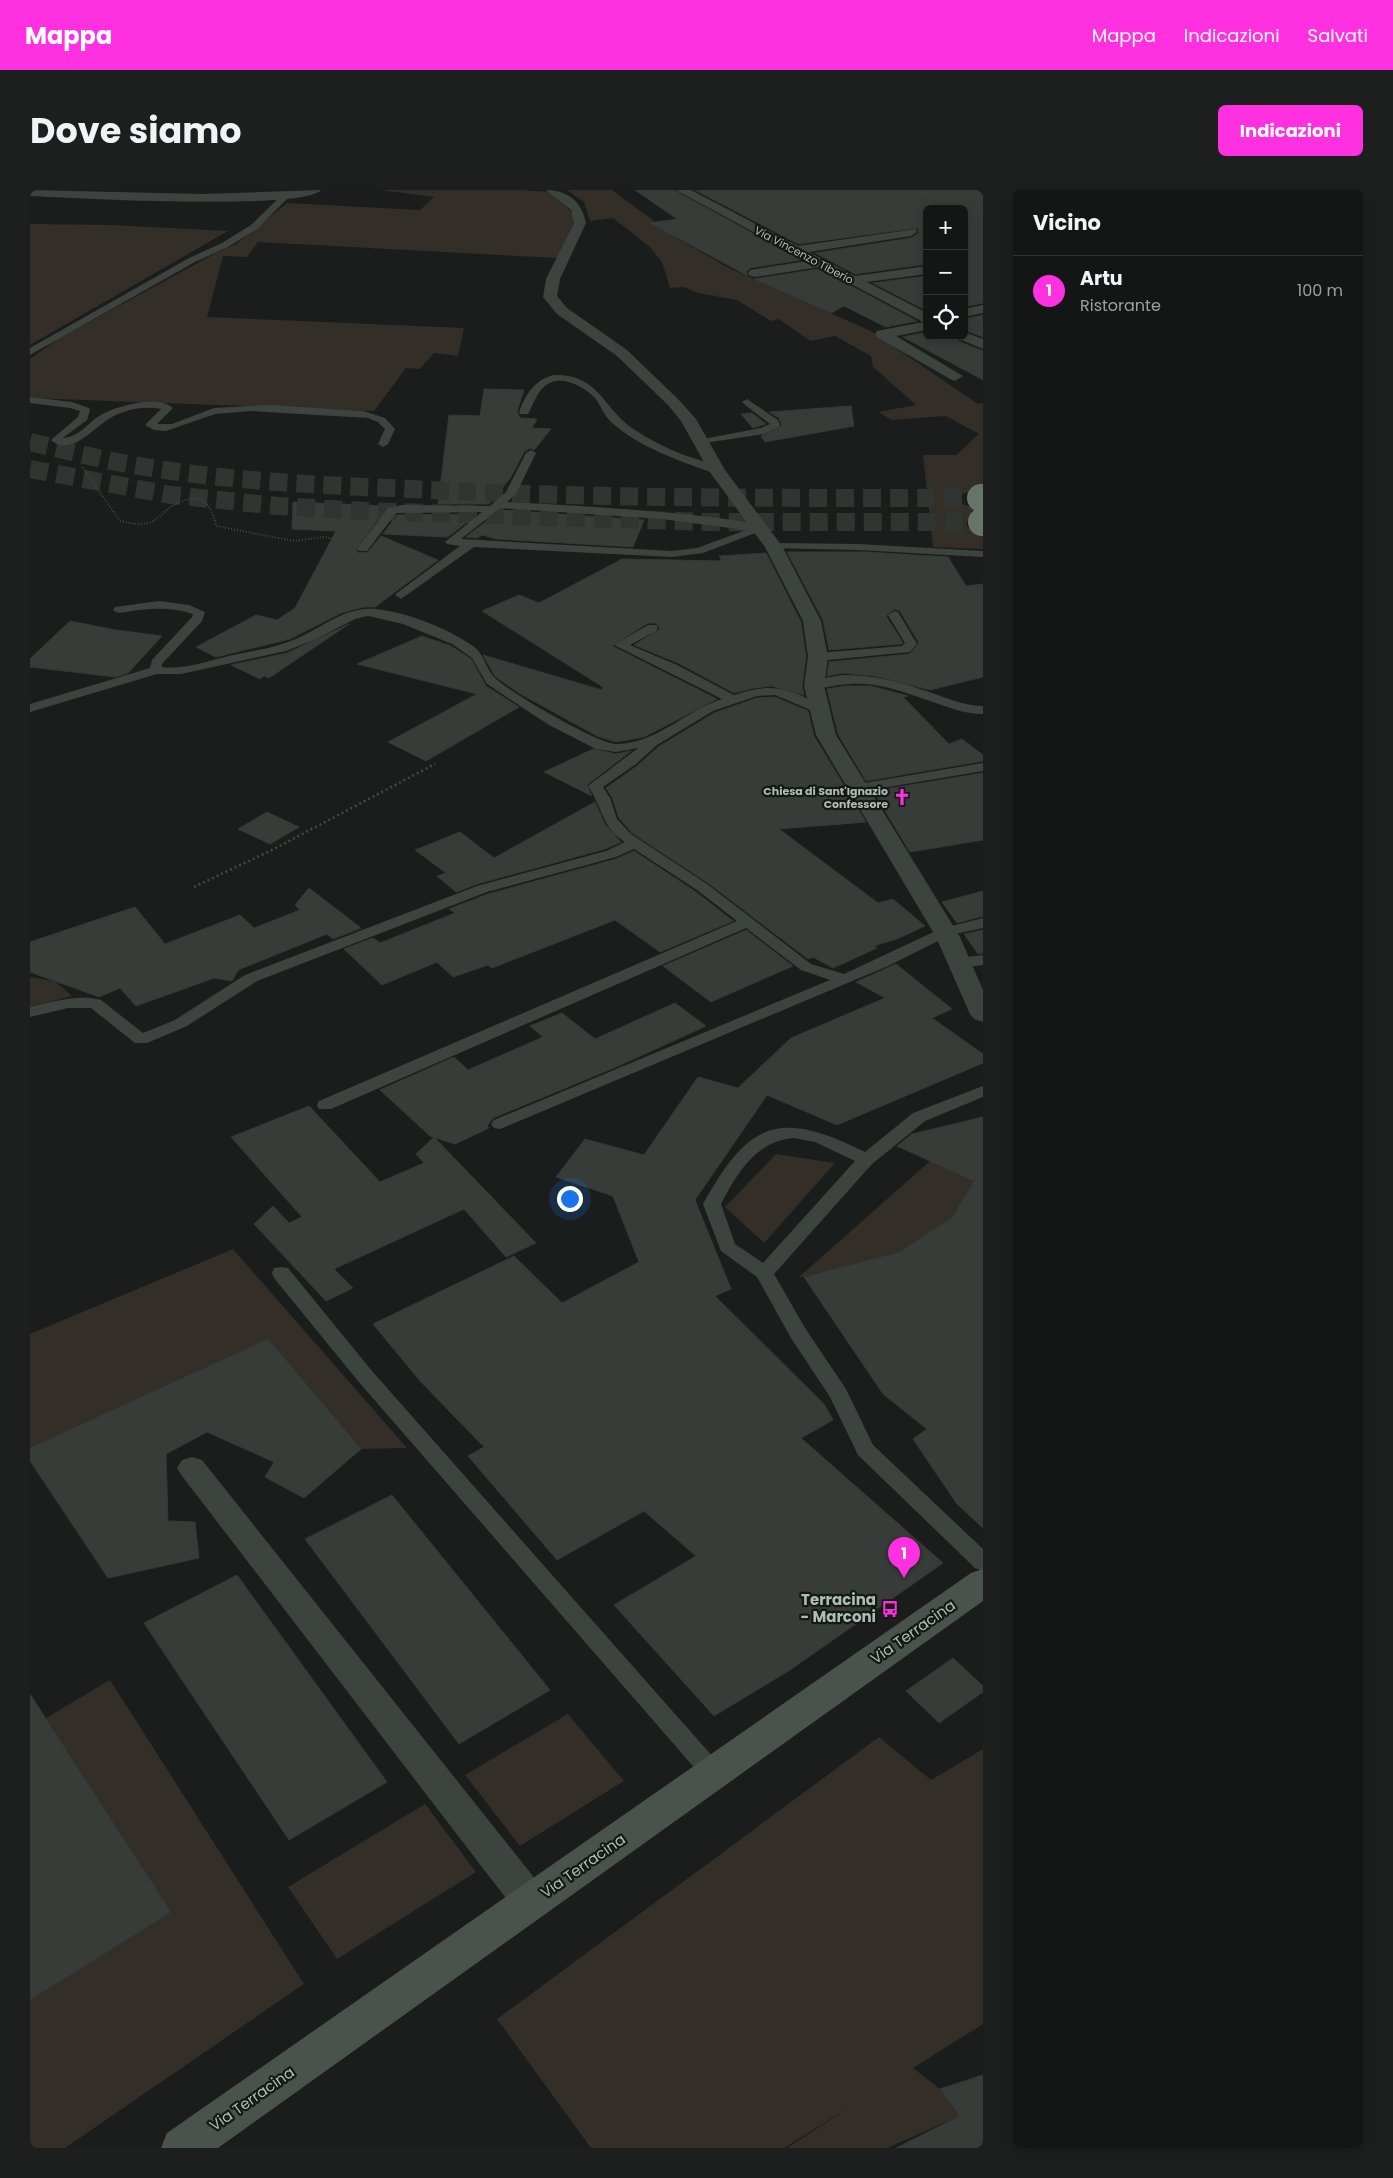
<!DOCTYPE html>
<html lang="it">
<meta charset="utf-8">
<style>
:root{--surface:#141615;--page:#1d1f1e;--text:#f1f3f6;--muted:#9d9fa0;--line:#333534;--accent:#ff30e0}
body{margin:0;font-family:Poppins,sans-serif;background:var(--page);color:var(--text)}
.controls{position:absolute;right:15px;top:15px;display:grid;overflow:hidden;border-radius:8px;box-shadow:0 2px 12px #0003}
.controls button{width:45px;height:45px;display:grid;place-items:center;padding:0;border:0;border-bottom:1px solid var(--line);background:var(--surface);color:var(--text);font:25px sans-serif}
.you{position:absolute;left:539px;top:1008px;width:18px;height:18px;margin:-12px;border:4px solid #fff;border-radius:50%;background:#1a73e8;box-shadow:0 0 0 8px #1a73e833}
.badge{display:grid;place-items:center;width:32px;height:32px;border-radius:50%;background:var(--accent);color:#fff;font-size:16px;font-weight:700}
.pin{position:absolute;translate:-50% -41px;filter:drop-shadow(0 1px 2px #0008)}
.pin::after{content:'';position:absolute;top:26px;width:18px;height:15px;background:inherit;clip-path:polygon(0 0,100% 0,50% 100%)}
.list{margin:0;padding:0;list-style:none}
h2{display:flex;justify-content:space-between;align-items:center;height:65px;margin:0;padding:0 20px;font-size:21px}
h2 small{font-size:16px;font-weight:400;color:var(--muted)}
.list li{display:grid;grid-template-columns:32px 1fr auto;gap:15px;align-items:center;box-sizing:border-box;height:70px;padding:0 20px;border-top:1px solid var(--line)}
.list b{display:block;font-size:19px;white-space:nowrap}
.list p{margin:0;font-size:16px;white-space:nowrap;color:var(--muted)}
.list em{font-size:16px;font-style:normal;color:var(--muted)}
.icon{flex:none;width:28px;height:28px;fill:none;stroke:currentColor;stroke-width:2;stroke-linecap:round;stroke-linejoin:round}
.map{position:relative;flex:none;width:953px;height:1958px;overflow:hidden;border-radius:8px}
header{display:flex;align-items:center;gap:30px;box-sizing:border-box;height:70px;padding:0 25px;background:var(--accent);color:#fff}
header strong{font-size:24px}
nav{display:flex;gap:28px;margin-inline-start:auto;font-size:18px}
.intro{display:flex;align-items:center;justify-content:space-between;box-sizing:border-box;height:120px;padding:0 30px}
h1{margin:0;font-size:35px}
.button{padding:12px 22px;border-radius:8px;background:var(--accent);color:#fff;font-size:18px;font-weight:700}
main{display:flex;gap:30px;padding:0 30px}
aside{flex:1;background:var(--surface);border-radius:8px;box-shadow:0 2px 12px #0003}
.map>svg:first-child{display:block}
</style>
<header>
<strong>Mappa</strong>
<nav><a>Mappa</a><a>Indicazioni</a><a>Salvati</a></nav>
</header>
<div class="intro"><h1>Dove siamo</h1><a class="button">Indicazioni</a></div>
<main>
<div class="map">
<svg width="953" height="1958" viewBox="0 0 953 1958">
<rect width="100%" height="100%" fill="#1a1d1c"/>
<path fill="#332e27" d="M351,0h138l32,2 8,6 17,20 -19,40 -299,-16 -11,15 -24,-1 -16,61 257,11 -6,28 -24,-3 -14,16 -14,-1 -32,43 -344,-13v-39l28,-20 156,-85 22,-10 51,-41 133,7 14,-13z
M537,0h45l68,50 49,28 142,63 107,73 5,-1v86l-22,5 -7,4 10,7 19,4 -17,14 2,5 15,2v19l-50,-2 -10,-92h33l23,-21 -33,-18 -54,4 -14,-8 38,-7 -43,-38 -2,-11 -36,-20 -25,5 -31,-22 -8,2 -34,-21 -39,-7 -14,-6 -14,1 -8,-26 -12,-15 -37,-29 -23,3 -6,-19z
M0,34l82,1 116,6 -198,114z
M0,787l25,4 17,15 -42,11z
M746,964l59,9 -71,80 -39,-36z
M900,971l44,20 -22,37 -52,34 -102,26z
M203,1059l174,199 -46,1 -93,-110 -238,109v-114z
M80,1490l194,304 -239,164h-35v-148l141,-88 -125,-194z
M538,1524l56,67 -104,65 -55,-71z
M849,1547l52,43 52,-31v275l-70,44 27,21 20,27 -73,32h-100l66,-43 -69,43h-193l-94,-129z
M395,1614l51,68 -139,87 -49,-72z"/>
<path fill="#373c39" stroke="#343937" d="M605,0h39l127,70 -51,8 -4,4 2,4 -98,-53 27,-4z
M665,0h288v113l-19,4v-98h-37v55l-72,10 -40,-21 96,-15 8,-5 -1,-5 -120,16z
M789,79l98,52 -31,6 -42,-21 -13,7 -77,-34z
M897,86v35l-54,-28z
M953,125v22l-19,-7v-11z
M897,142v4h28l3,5 25,10v29l-80,-43z
M454,199l40,1 -7,21 3,7 17,1 -5,9 19,1 -17,21 -4,-2 -6,4 -13,25 -22,27h-51l11,-89 31,1z
M821,216l3,20 -89,16 -4,-6 21,-10 -3,-8 -10,-6z
M722,223l14,11 -13,4 -12,-14z
M263,312l95,4 -32,44 3,3 9,-1 13,-16 57,24 -63,47h-12l-22,6 -51,26 -74,18 -20,-10 60,-32 21,5 18,-12 41,-77 -44,-2z
M471,320l143,10 -11,27 -137,-8 -14,-4 -5,3 -11,-1z
M447,324l-29,23 -65,-3 14,-19z
M757,362h78l83,5 18,29 17,-2v93l-53,13 -56,-14 -31,-3 -16,3 2,-14 81,-8 9,-11 -19,-32 -6,-2 -8,7 17,27 -2,1 -72,6 -6,-30z
M736,363l35,69 5,35 -4,29 2,9 -32,-9 -18,2 -20,5 -56,-30 -44,-18 26,-16 -4,-6h-8l-36,23 105,53 -73,38 -28,5 -19,-6 -80,-44 -22,-16 -12,-21 119,35 1,-3 -121,-76 37,-16 20,8 83,-44 100,2 -3,-5z
M40,431l46,9 46,6 -34,37 -13,4 -85,-10v-8z
M319,434l-80,54 -5,-2 -4,3 -29,-14 56,-12z
M392,446l29,10 20,13 15,27 33,21 -93,54 -38,-19 89,-48 -120,-30z
M815,496h26l37,10 -5,1 46,47 13,-5 21,16v6l-117,20 -28,-47 -11,-45z
M745,507l33,14 6,25 52,86 -87,7 99,74 15,-4 32,27 -26,12 -25,8 3,2 -44,20 -20,-11 -5,2 -100,-76 -76,-50 -13,-15 -7,-21 -6,-9 31,-22 21,-19 56,-34 43,-15z
M563,559l23,5 15,-3 -44,34 5,11 -48,-24z
M953,583v67l-73,12 -37,-61z
M565,612l10,22 16,18 -16,7 -128,35 -21,8 -19,-16 9,-3 -31,-23 45,-18 34,26z
M237,622l32,15 -29,17 -32,-15z
M604,661l62,41 37,29 -73,31 -45,-32 -123,48 -4,-3 -35,12 -16,-15 -55,23 -38,-36 29,-11 7,5 75,-30 -6,-4 39,-15 128,-35z
M279,698l52,40 -28,11 -6,-5 -89,36 -6,11 -18,-3 -78,28 -16,-18 -21,9 -69,-25v-30l105,-35 30,37 75,-29 14,13 46,-18 -5,-5z
M953,701v25l-26,7 -15,-21z
M716,740l47,36 -82,36 -48,-36z
M953,740v23l-5,1 -14,-20z
M866,774l56,45 -20,9 51,36v9l-146,62 -70,-30 -72,105 36,89 -16,7 109,108 9,16 -32,18 142,125 -153,107 -76,46 -100,-111 82,-49 -52,-45 -87,49 -89,-104 16,-9 -63,-65 -48,-58 141,-68 48,47 77,-41 -26,-66 -57,-19 29,-38 59,16 54,-78 40,11 53,-50 94,-40 -29,-16z
M645,813l31,23 -90,41 -123,51 -6,8 2,2 -34,16 -25,-8 -50,-46 74,-33 14,13 75,-33 -13,-11 32,-13 33,26z
M279,916l71,76 44,-19 -8,-9 18,-17 102,106 -30,14 -42,-48 -130,60 19,19 -27,13 -72,-77 19,-18 16,17 13,-6 -71,-80z
M953,927v411l-26,-24 -44,-65 14,-10 -44,-35 -79,-117 96,-25 52,-34 22,-37 -77,-35 15,-12z
M238,1149l93,110 -57,49 -39,-21 9,-15 -67,-30 -41,22 2,67 27,1 4,36 -91,20 -78,-117v-13z
M362,1305l158,195 -91,54 -154,-205z
M207,1385l150,207 -98,58 -145,-217z
M923,1468l30,28v6l-44,31 -33,-32z
M0,1504l141,218 -141,88z
M953,1885v73h-87l64,-32 -20,-27z"/>
<g fill="none" stroke-linecap="round" stroke-linejoin="round">
<path stroke="#303532" stroke-width="18" stroke-dasharray="18 9" stroke-linecap="butt" d="M0,252c34,8 68,17 103,23 91,16 185,20 277,24 190,10 381,9 571,9
M0,279l141,26 107,11 87,5 341,11h276"/>
<path stroke="#414a43" stroke-width="2" stroke-dasharray="1 2" stroke-linecap="butt" d="M52,277l38,54c10,2 21,5 31,1 7,-3 12,-9 18,-14 25,-17 42,-11 47,18l78,15 29,-4 18,3"/>
<path stroke="#414a43" stroke-width="2.5" stroke-dasharray="2 3" stroke-linecap="butt" d="M164,697l78,-37 163,-86"/>
<path fill="#3d443f" fill-rule="evenodd" d="M252,5l7,2 -32,32 -29,18 -33,15 -165,93v-7l159,-90 33,-15 29,-18z
M524,185c45,-1 48,32 78,53 16,11 34,20 52,27 11,4 30,8 38,16l-1,2h-8c-35,-13 -73,-25 -102,-51 -8,-8 -10,-17 -17,-25 -9,-9 -25,-18 -38,-16 -17,3 -21,20 -28,33h-8l-1,-2c7,-18 15,-32 35,-37z
M0,207l42,5 17,6 1,2 -3,10 -24,18c16,-1 24,-14 36,-22 16,-10 59,-22 74,-8l-16,16h15l42,-16 56,-3 93,6 22,7 10,11 -7,15 -5,3 -5,-3 7,-15 -7,-7 -10,-4 -117,-7 -36,3 -49,17 -12,-1 -9,-5 16,-16c-16,-3 -34,0 -49,8 -17,9 -41,41 -61,23l27,-23 2,-6 -10,-3 -40,-5z
M717,209l31,21 2,5 -1,2 -15,7 -66,10v-4l63,-12 9,-4 -26,-20 -2,-2z
M501,260l5,3 -20,41 -9,8c35,2 244,12 259,27l-63,24 -31,4 -198,-10 -73,52 -6,-4 2,-2 63,-47 -13,-2 -2,-2 37,-30 -86,1 -29,38h-8l-2,-2 31,-41 14,-3 88,1 16,-14 20,-39zM470,318l162,11 84,11 -49,18 -25,3 -211,-12z
M743,353l85,1 125,7v6l-125,-7 -89,-2v-4z
M129,411l30,4 16,7 -3,9 -40,43v3c23,3 48,-7 71,-12 19,-4 40,-7 58,-14 27,-10 53,-35 84,-32 32,3 72,19 98,37 12,9 12,21 21,31 13,14 104,67 122,67 40,0 69,-33 106,-45l-108,-54 34,-20h8l2,3 -2,3 -26,14 47,20 57,30c29,-10 47,-10 76,5 6,3 12,5 16,10l-6,4 -45,-19 -18,1 -44,15 -56,34 -21,19 -33,23 7,11 7,21 14,15 76,50 104,80 33,10 96,-45 43,-11v10l-33,7 -62,31 -388,163 -6,-1 -3,-4 3,-4 336,-140 -29,-10 -55,-42 -415,181h-12l-2,-4 2,-4 418,-180 -40,-31 -63,-41 -18,8 -129,35 -230,89 -70,45 -40,17h-12l-44,-35h-23l-38,9v-10c23,-5 47,-13 71,-7l42,33 32,-13 70,-45 232,-89 129,-35 19,-9c-23,-14 -23,-36 -37,-56l50,-38 -22,4 -20,-3 -47,-24 -62,-41 -15,-26 -20,-14 -49,-20 -35,-8 -13,3 -41,21 -28,11 -105,23h-24l-127,38v-8l120,-36 2,-8 40,-43 1,-3c-20,-7 -41,-6 -61,-3 -7,1 -14,4 -19,-1l2,-3z
M864,421l4,1 19,32 -7,8 -92,9 -6,-4 6,-4 84,-7 3,-3 -17,-28z
M813,485c28,0 54,6 80,15 20,6 39,16 60,16v8c-20,0 -38,-8 -56,-14 -45,-16 -66,-22 -113,-10l-6,-4 16,-8z
M953,573v8l-125,21 -7,-4 7,-4z
M953,765v10l-24,3 -8,-5 8,-5z
M953,896v11l-58,24 -53,43 -98,110 31,54 41,61 27,56 110,104v22l-8,-3 -117,-113 -28,-58 -39,-59 -34,-61 -36,-26 -18,-47c46,-83 76,-95 162,-52l48,-39zM764,948l21,4 40,19 -92,102 -28,-19 -14,-40c16,-31 35,-63 73,-66z
M251,1077l7,1 84,103 349,395 4,7 -4,7 -8,3 -8,-3 -347,-399 -84,-103 -2,-5 2,-5z"/>
<path fill="#3d443f" fill-rule="evenodd" d="M162,1267l10,3 342,430 5,12 -5,12 -13,4 -13,-4 -336,-438 -5,-8 5,-8z"/>
<path fill="#3d443f" fill-rule="evenodd" d="M0,0l172,4 119,-4c-18,21 -252,8 -291,6z
M516,0c22,0 36,12 40,33l-26,56 -3,17 10,12 60,42 51,49 18,20 29,51 57,76 39,75 7,36 -4,29 12,49 124,202 23,53v32l-9,-3 -4,-5 -34,-77 -120,-202 -12,-49 4,-29 -5,-36 -38,-74 -56,-76 -28,-50 -13,-16 -51,-49 -60,-42 -14,-17 3,-18 28,-56 -3,-13z
M646,0h15l107,56 118,-17 1,3 -6,4 -102,16 46,24 72,-10v8l-60,8 60,31v17l-31,6 67,40 -8,5 -5,-2 -73,-42 -2,-3 2,-3 46,-9 -104,-55 -64,10 -5,-1 -2,-3 2,-3 57,-9z
M953,115v8l-19,4v-8z
M934,142l19,7v10l-24,-10 -2,-3h7z"/>
<path fill="#49534b" fill-rule="evenodd" d="M953,1379v32l-765,547h-57l6,-15 804,-560z"/>
<path stroke="#667469" stroke-width="28" d="M951,308h2
M952,332h1"/>
</g>
<defs>
<g id="church-bare" transform="scale(1.35)"><path d="M-1.2-6h2.4v3.5h3.3v2.4h-3.3V6h-2.4V-.1h-3.3v-2.4h3.3Z" fill="#ff30e0" stroke="#151817" stroke-width="2.5" paint-order="stroke"/></g>
<g id="bus-bare" transform="scale(1.35)"><path d="M-5-6H5V4H4V6H2V4H-2V6H-4V4H-5ZM-3.5-4V0h7V-4ZM-3.5 1.2v1.5H-2V1.2ZM2 1.2v1.5H3.5V1.2Z" fill="#ff30e0" stroke="#151817" stroke-width="2.5" paint-order="stroke"/></g>
</defs>
<g fill-rule="evenodd">
<use href="#church-bare" x="872" y="607"/>
<use href="#bus-bare" x="860" y="1419"/>
</g>
<g text-anchor="middle" stroke-width="4.5" stroke-linejoin="round" paint-order="stroke">
<g font-size="11" fill="#acbeaf" stroke="#151817">
<text transform="translate(774 65) rotate(28)" y="4">Via Vincenzo Tiberio</text>
</g>
<g font-size="11" font-weight="bold" fill="#acbeaf" stroke="#151817" text-anchor="end">
<text x="858" y="605">Chiesa di Sant'Ignazio<tspan x="858" dy="13">Confessore</tspan></text>
</g>
<g font-size="15" font-weight="bold" fill="#acbeaf" stroke="#151817" text-anchor="end">
<text x="846" y="1415">Terracina<tspan x="846" dy="17">- Marconi</tspan></text>
</g>
<g font-size="15" fill="#acbeaf" stroke="#151817">
<text transform="translate(883 1442) rotate(-35)" y="5">Via Terracina</text>
<text transform="translate(553 1676) rotate(-35)" y="5">Via Terracina</text>
<text transform="translate(222 1909) rotate(-35)" y="5">Via Terracina</text>
</g>
</g>
</svg>
<div class="controls">
<button>+</button>
<button>−</button>
<button><svg class="icon" aria-label="locate" viewBox="0 0 24 24"><circle cx="12" cy="12" r="6"/><path d="M12 2v4M12 18v4M2 12h4M18 12h4"/></svg></button>
</div>
<div class="you"></div>
<div class="pin badge" style="left:874px;top:1388px">1</div>
</div>
<aside>
<h2>Vicino<small></small></h2>
<ul class="list">
<li><span class="badge">1</span><div><b>Artu</b><p>Ristorante</p></div><em>100 m</em></li>
</ul>
</aside>
</main>
